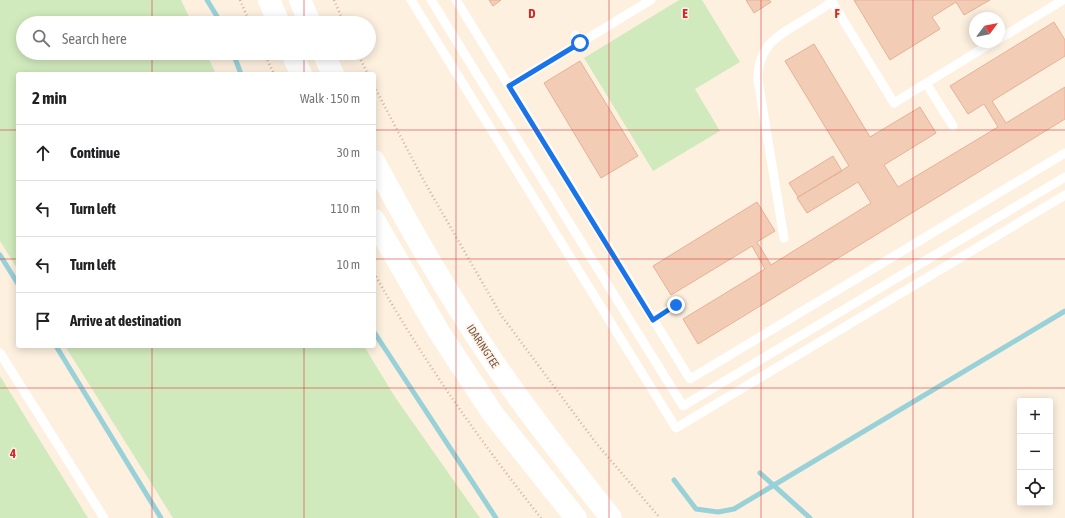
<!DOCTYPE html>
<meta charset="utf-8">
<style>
:root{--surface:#fff;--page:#f2f2f2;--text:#202124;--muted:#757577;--line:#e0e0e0}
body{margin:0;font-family:"Asap Condensed",sans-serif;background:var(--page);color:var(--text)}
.controls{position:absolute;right:12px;bottom:12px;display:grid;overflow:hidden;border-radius:4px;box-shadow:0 2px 10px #0003}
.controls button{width:36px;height:36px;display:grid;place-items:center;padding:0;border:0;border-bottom:1px solid var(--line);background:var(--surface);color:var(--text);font:20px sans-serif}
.compass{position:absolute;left:969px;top:12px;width:36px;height:36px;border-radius:50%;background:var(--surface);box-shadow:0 2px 10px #0003;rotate:58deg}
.stop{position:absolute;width:12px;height:12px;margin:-9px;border:3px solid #1a73e8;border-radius:50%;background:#fff}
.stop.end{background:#1a73e8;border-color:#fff;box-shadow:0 1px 4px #0008}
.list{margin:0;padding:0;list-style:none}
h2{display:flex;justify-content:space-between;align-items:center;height:52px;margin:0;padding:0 16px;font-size:17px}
h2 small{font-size:13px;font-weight:400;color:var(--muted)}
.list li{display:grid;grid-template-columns:26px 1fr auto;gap:12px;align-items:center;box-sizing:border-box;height:56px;padding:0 16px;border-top:1px solid var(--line)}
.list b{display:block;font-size:15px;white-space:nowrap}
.list em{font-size:13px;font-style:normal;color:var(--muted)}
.icon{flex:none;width:22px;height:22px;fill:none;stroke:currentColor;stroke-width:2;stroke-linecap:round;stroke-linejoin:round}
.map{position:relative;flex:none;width:1065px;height:518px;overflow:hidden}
.search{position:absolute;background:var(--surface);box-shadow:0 2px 10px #0003;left:16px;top:16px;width:360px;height:44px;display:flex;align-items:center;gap:10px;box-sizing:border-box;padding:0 14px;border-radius:22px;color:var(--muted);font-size:15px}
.panel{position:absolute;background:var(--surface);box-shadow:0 2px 10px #0003;left:16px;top:72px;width:360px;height:276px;border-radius:4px}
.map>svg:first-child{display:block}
</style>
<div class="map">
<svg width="1065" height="518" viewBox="0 0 1065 518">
<rect width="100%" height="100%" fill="#fdf0df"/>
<path fill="#d1eabd" d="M0,0h181l11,23h-169v30h183l10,21h-198v196l-18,-29z
M679,0h23l38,62 -45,27 25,42 -67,40 -69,-113z
M65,346h299l31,51 85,121h-307z
M0,376l88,142h-88z"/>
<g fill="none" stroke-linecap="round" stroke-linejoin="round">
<path stroke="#99d1d9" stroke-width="5" d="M207,0l14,23
M233,53l8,21
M0,255l18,29
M374,332l122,186
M56,346l105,172
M760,473l50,45
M674,480l22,29 22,3 16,-3 331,-198"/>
</g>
<path fill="#f3ccb6" stroke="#e6b195" d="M489,0h12l-8,6z
M746,0h23l2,2 -17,11z
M854,0h136l-26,15 -8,-13 -24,15 8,12 -50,31z
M1054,22l11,18v16l-73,45 14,22 59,-36v32l-367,225 -15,-25 82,-50 -13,-23 -81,49 -18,-29 104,-64 18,29 -18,11 14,23 100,-62 -13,-21 -51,31 -10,-15 52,-32 -64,-105 29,-17 56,93 50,-30 16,26 -52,32 14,22 100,-60 -14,-23 -16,10 -18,-28z
M580,61l58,95 -37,22 -57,-95z
M833,156l9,15 -44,26 -9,-14z"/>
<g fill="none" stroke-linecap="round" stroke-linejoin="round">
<path stroke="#d7af99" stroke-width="2.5" stroke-dasharray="1 3" stroke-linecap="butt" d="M240,0l10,23
M334,0l10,23
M264,53l10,21
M357,53l11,21
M374,86l50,95 77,134 95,128 64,75
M374,273c48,86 106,168 167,245"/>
<path stroke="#fff" stroke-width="9" d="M411,0l265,428 389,-233
M431,0l252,406 382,-229
M456,0l234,379 375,-226
M832,2l62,101 99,-61
M575,35l5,8
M999,39l64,-39
M926,83l27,43
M509,86l142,-86
M784,238l-26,-158c-1,-40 28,-48 57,-67 6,-4 14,-8 17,-13
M653,319l23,-14
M0,353l104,165"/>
<path stroke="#fff" stroke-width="22" d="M269,0l10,23
M300,0l10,23
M292,53l9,21
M323,53l10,21
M374,161c35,66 72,130 114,193 38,57 81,110 123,164
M374,220l65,112 54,82 83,104"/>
</g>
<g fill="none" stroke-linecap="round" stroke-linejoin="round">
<path stroke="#1a73e8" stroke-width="5" d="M580,43l-71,43 144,234 23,-15"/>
</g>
<path fill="none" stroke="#d62828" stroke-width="1" stroke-opacity="0.55" d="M152,0v23M304,0v23M456,0v518M609,0v518M761,0v518M913,0v518M152,53v21M304,53v21M0,130h18M374,130h691M0,259h18M374,259h691M152,346v172M304,346v172M0,388h1065"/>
<g text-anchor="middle" stroke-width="3" stroke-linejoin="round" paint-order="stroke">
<g font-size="11" fill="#745546" stroke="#fff4e6">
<text transform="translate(483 346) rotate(57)" y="4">IDARINGTEE</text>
</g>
</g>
<g font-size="13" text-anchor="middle" font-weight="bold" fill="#d62828" stroke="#fff4e6" stroke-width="3" stroke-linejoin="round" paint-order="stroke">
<text x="532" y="18">D</text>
<text x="685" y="18">E</text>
<text x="837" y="18">F</text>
<text x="13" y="458">4</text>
</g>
</svg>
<div class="controls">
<button>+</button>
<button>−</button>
<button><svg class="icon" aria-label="locate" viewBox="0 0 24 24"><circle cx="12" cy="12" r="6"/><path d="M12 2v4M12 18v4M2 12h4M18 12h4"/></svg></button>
</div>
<svg class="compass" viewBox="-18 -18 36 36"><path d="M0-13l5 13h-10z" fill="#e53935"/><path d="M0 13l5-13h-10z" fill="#757577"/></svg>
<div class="stop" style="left:580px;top:43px"></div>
<div class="stop end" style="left:676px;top:305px"></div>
<div class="search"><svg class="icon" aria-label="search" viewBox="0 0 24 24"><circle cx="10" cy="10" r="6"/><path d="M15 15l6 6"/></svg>Search here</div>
<section class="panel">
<h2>2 min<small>Walk · 150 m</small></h2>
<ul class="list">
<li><svg class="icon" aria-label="ahead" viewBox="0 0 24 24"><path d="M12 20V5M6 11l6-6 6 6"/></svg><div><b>Continue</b></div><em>30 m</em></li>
<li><svg class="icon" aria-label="left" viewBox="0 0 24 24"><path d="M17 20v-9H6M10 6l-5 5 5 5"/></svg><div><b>Turn left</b></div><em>110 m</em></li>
<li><svg class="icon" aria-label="left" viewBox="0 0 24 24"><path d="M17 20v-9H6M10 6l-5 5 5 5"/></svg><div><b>Turn left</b></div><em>10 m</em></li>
<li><svg class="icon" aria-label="arrive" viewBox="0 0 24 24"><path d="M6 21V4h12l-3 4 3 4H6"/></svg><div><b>Arrive at destination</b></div></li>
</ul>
</section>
</div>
